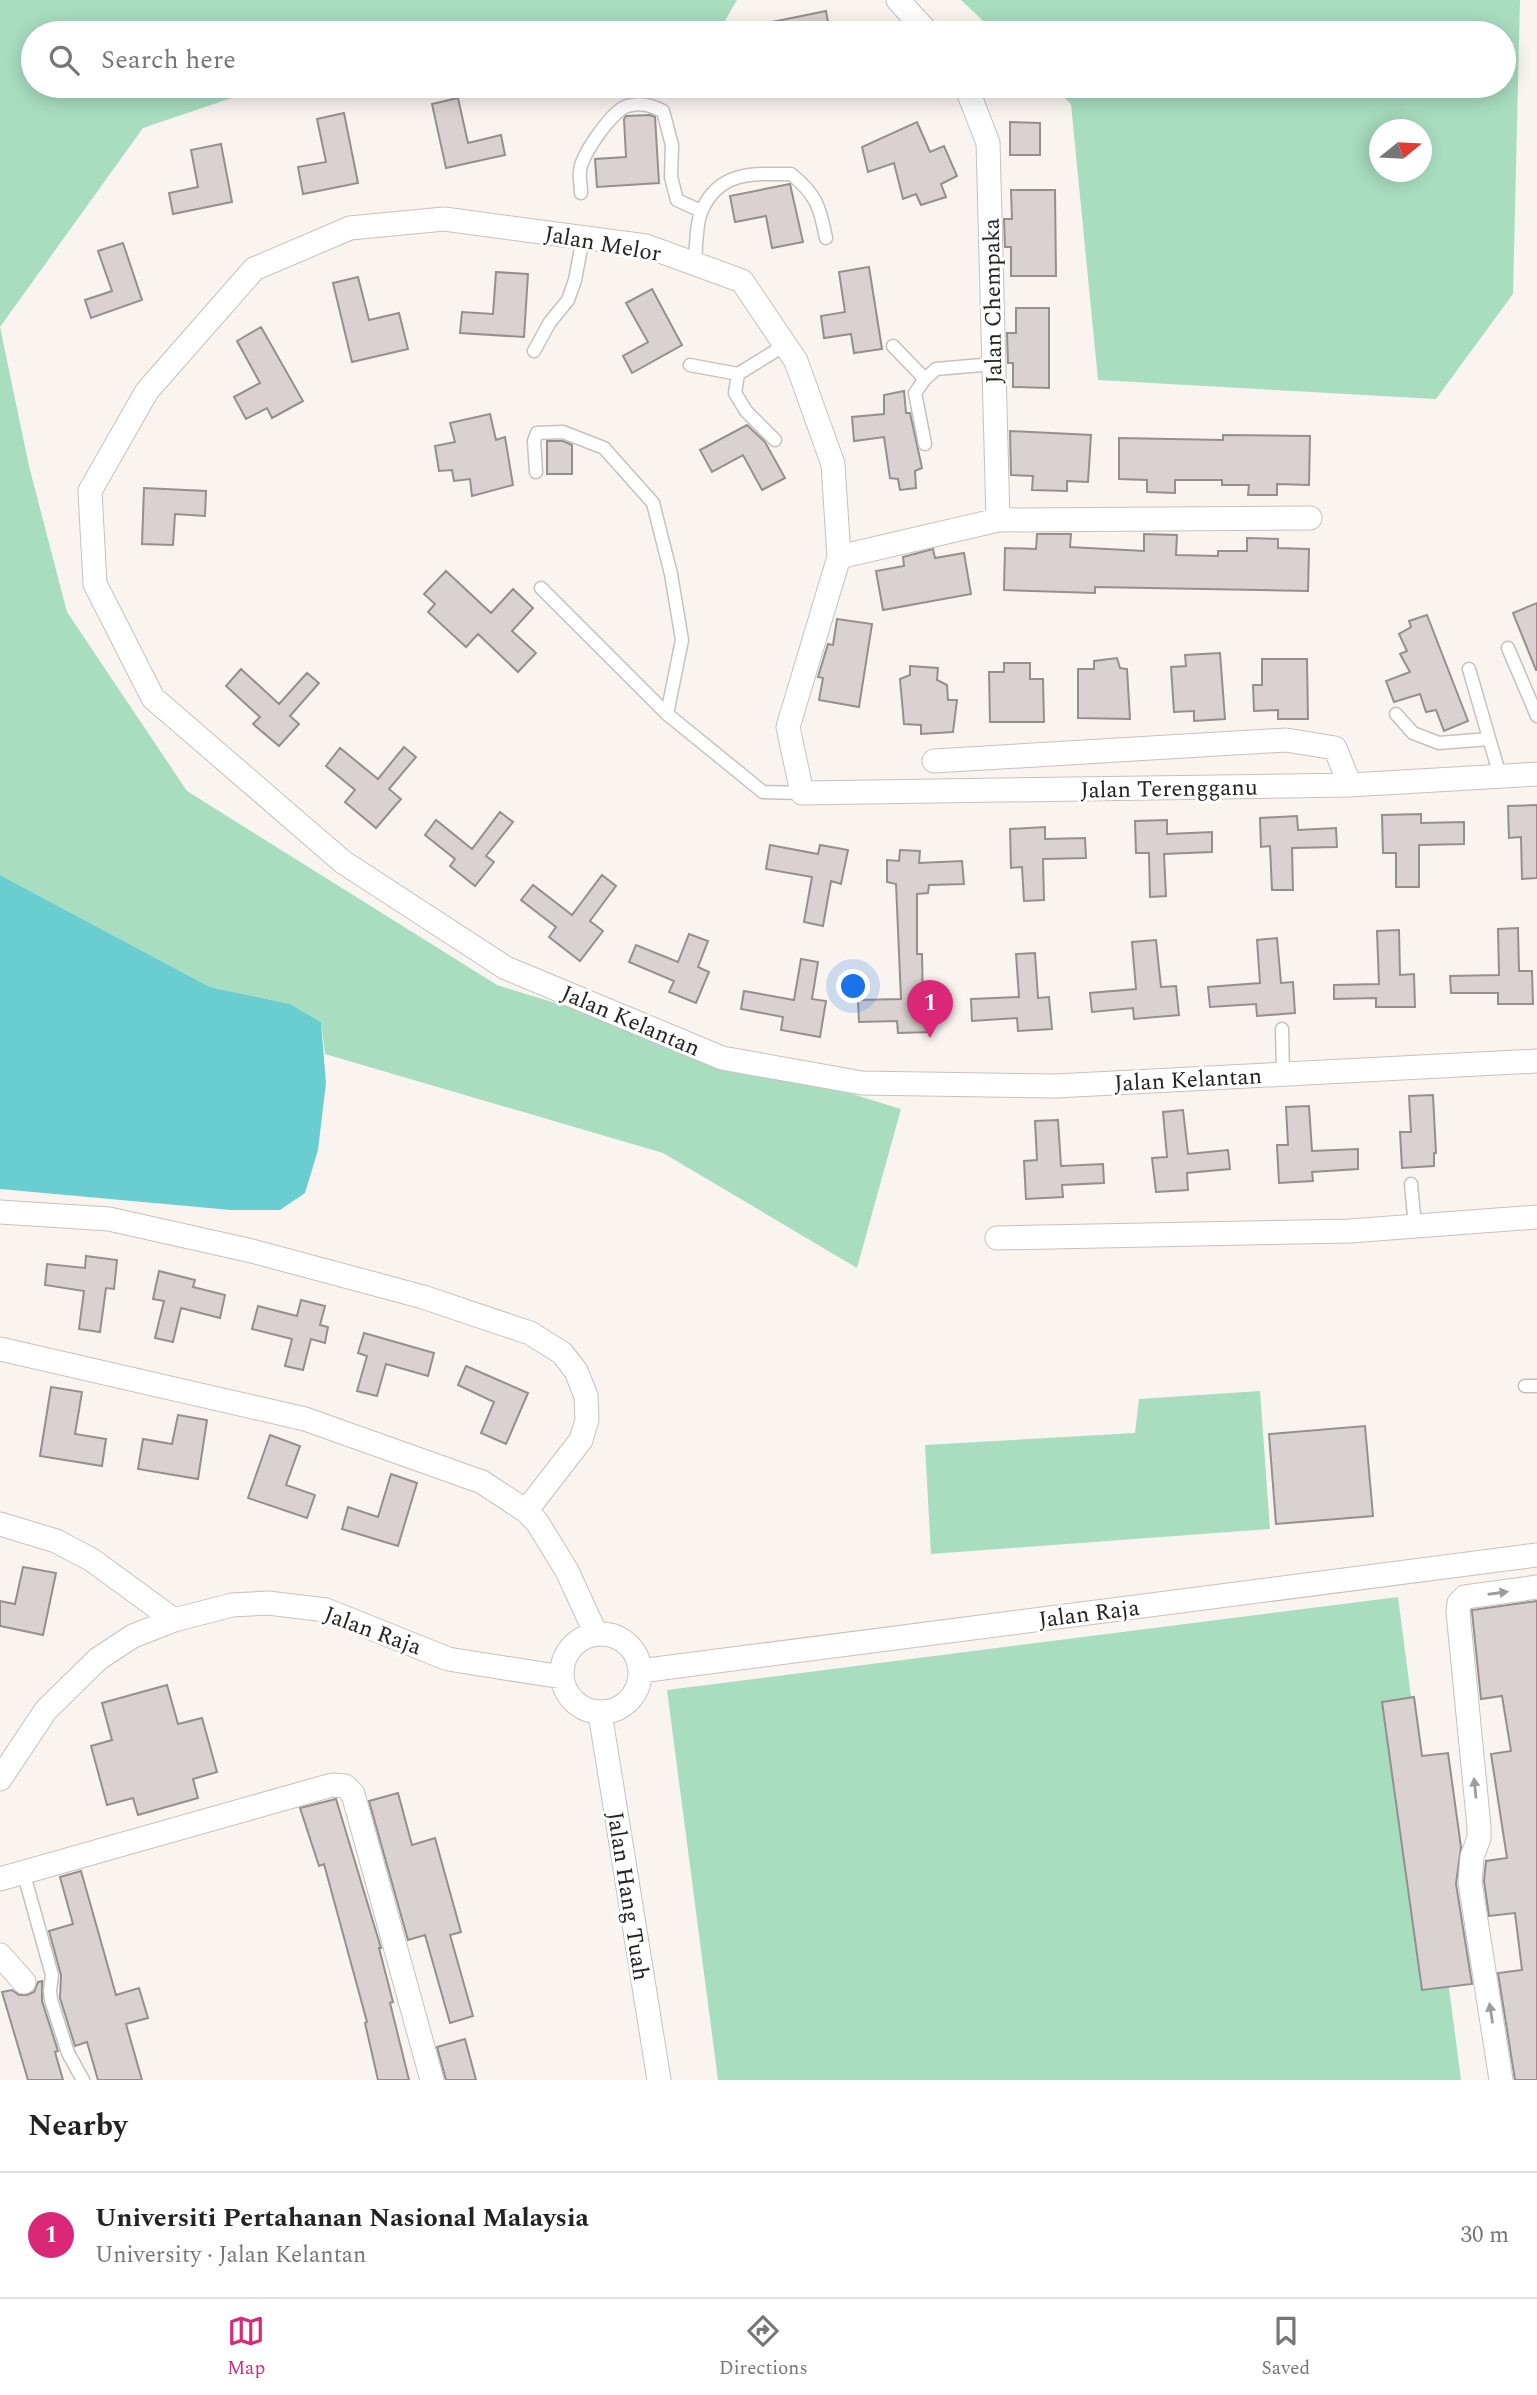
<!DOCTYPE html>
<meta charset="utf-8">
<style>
:root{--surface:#fff;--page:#f6f6f6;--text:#222;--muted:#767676;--line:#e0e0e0;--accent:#db2777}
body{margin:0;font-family:Spectral,serif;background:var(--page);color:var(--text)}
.compass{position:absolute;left:1369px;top:119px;width:63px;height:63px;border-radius:50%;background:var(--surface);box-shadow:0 4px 18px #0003;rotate:72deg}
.you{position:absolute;left:854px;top:987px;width:24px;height:24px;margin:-18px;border:5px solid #fff;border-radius:50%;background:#1a73e8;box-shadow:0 0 0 10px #1a73e833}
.badge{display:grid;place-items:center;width:46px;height:46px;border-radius:50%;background:var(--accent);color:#fff;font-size:23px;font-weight:700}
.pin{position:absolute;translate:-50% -58px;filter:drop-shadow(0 2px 4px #0008)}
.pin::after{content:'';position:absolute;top:37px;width:24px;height:21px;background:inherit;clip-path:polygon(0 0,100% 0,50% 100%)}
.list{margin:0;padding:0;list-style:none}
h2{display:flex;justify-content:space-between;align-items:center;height:91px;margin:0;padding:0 28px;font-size:30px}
h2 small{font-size:23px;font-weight:400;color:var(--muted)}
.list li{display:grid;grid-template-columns:46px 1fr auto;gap:21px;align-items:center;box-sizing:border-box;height:126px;padding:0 28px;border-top:2px solid var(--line)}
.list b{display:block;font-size:26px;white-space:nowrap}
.list p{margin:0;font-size:23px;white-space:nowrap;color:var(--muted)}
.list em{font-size:23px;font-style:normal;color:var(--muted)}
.icon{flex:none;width:38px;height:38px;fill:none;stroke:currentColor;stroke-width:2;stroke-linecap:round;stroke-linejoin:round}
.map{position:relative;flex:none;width:1537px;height:2080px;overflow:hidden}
.search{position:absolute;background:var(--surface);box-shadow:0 4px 18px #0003;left:21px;right:21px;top:21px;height:77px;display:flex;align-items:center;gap:18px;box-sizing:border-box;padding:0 24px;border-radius:38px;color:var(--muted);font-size:26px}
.sheet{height:217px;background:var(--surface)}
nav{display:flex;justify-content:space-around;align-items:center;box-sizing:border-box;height:98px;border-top:2px solid var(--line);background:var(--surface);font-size:19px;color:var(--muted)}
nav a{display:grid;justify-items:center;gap:4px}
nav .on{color:var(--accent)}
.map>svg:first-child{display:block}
</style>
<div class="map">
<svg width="1537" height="2080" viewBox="0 0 1537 2080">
<rect width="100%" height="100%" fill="#faf4f1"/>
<path fill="#a8ddc0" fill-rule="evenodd" d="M0,0h737l-19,33h-685v53h234l-124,42 -143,199 29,139 38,146 120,179 310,194 404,124 -44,159 -194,-115 -338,-99 -4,-32 -31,-18 -80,-17 -210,-112z
M961,0h559l-7,294 -77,105 -338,-19 -27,-276 -19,-18h452v-53h-508zM1380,130h42v42h-42z
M1260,1391l10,138 -339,25 -6,-109 210,-12 4,-34z
M1398,1597l63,483h-743l-51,-390z"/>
<path fill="#6aced0" d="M0,875l210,112 80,17 31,18 5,61 -8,67 -13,43 -25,17h-49l-231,-21z"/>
<path fill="#d9d2d0" stroke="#958f8d" stroke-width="2" d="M826,11l4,22h-78v-7z
M458,98l10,45 33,-8 4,20 -59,13 -14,-64z
M344,113l14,70 -55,11 -5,-27 28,-5 -9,-43z
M650,115l5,2 4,66 -62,4 -2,-28 31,-2 -2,-38 2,-3z
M917,122l13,30 14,-6 13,30 -16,8 5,13 -25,8 -5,-11 -13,5 -9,-36 -26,9 -6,-25z
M1010,122l30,1v32h-30z
M221,144l11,58 -59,12 -4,-21 29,-6 -7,-37z
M790,184l13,58 -31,6 -6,-32 -31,6 -5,-26z
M1011,190h44l1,86h-45v-29h-6l-1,-28h8z
M123,243l19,57 -51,18 -6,-18 27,-9 -14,-40z
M869,267l13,82 -28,4 -3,-19 -27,4 -3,-22 24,-4 -6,-40z
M496,272l32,2 -4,63 -64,-4 2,-21 31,2z
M358,277l11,43 30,-7 9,36 -56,13 -19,-79z
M652,289l30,56 -50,28 -9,-17 25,-14 -22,-39z
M1016,308h33v80l-36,-1v-24h-5l-1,-30h9z
M261,327l42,74 -31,17 -5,-10 -21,11 -12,-22 26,-14 -23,-42z
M904,391l2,22h4l12,55 -7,3 1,17 -16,2 -2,-11 -8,-1 -6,-41 -30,4 -2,-24 32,-3v-19z
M490,414l6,26 9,-3 8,48 -41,11 -2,-17 -16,2 -2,-11 -13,1 -4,-25 20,-4 -5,-19z
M747,425l18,17 20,36 -23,12 -19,-35 -31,17 -12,-22z
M1010,431l81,4 -3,47 -21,-1v10l-35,-1 1,-14 -22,-1z
M1223,435l87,1 -1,49 -32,-1v11h-29l1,-10h-27v-5h-47v13l-28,-1v-12l-28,-1v-41l104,2z
M547,441h16l9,4v29h-25z
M144,488l62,3 -1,25 -30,-2 -2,31 -31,-1z
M1037,534h34l-1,13 74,4v-17l33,1 -1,20 42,1v-5h29v-13l31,1v9l31,1 -1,42 -213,-4v6l-91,-3 1,-42 31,1z
M933,549l2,9 29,-5 7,41 -88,16 -7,-39 28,-5 -1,-9z
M446,571l45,42 22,-24 20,19 -21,23 24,22 -18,19 -40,-38 -12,13 -38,-35 7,-8 -11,-10z
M1537,603v67h-1l-23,-57z
M1427,615l41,106 -24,10 -8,-21 -10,2 -6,-18 -26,8 -8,-21 24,-9 -10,-18 7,-3 -8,-17 12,-7 -2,-6z
M837,619l35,5 -13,83 -40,-7 4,-22 -5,-1 10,-33 5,1z
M1220,653l5,66 -31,2v-10l-20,1 -3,-45 15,-1 -1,-11z
M1117,658l3,10 7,1 3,50 -52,-1v-49h16v-8z
M1262,659h45l1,60h-30v-9l-24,1 -1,-26h9z
M1004,663h26v16h13l1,43h-54l-1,-50h15z
M910,666l28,2 -1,12 10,5 1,15h9l-4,32 -32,2v-9l-17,-1 -4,-45 10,-4z
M241,669l38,35 28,-31 12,10 -29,33 9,8 -20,22 -26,-22 7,-7 -34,-31z
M404,747l12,10 -27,32 12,10 -25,29 -31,-26 10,-12 -29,-24 14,-18 38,31z
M1537,805v73l-15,1 -1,-42 -12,1 -1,-32z
M500,812l13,10 -27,34 8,6 -19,24 -25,-20 5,-7 -30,-24 11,-15 36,29z
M1421,814v9l43,-1v22l-45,1v42h-23v-34h-13l-1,-38z
M1297,816l1,14 38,-2 1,19 -45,1 1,42h-21l-2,-44 -9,1 -1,-29z
M1167,820v14l45,-2v20l-48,2 2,42 -16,1 -1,-44h-13l-1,-32z
M1045,827v12l40,-1 1,20 -43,1 1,41 -20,1 -2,-34 -11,1 -1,-39z
M770,845l48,9 2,-9 28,5 -7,34 -10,-3 -8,45 -19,-4 8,-45 -46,-8z
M900,850l20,1 -1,12 43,-2 2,23 -35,1 -1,8 -11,1v60h5l1,50h9v28l-34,1 -1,-12 -38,1 -1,-22 43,-1 -5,-115 -9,-2v-22l12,1z
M602,875l14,11 -26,35 13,10 -23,30 -31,-24 7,-10 -35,-27 12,-15 39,30z
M1518,928l1,43h13l1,33h-35v-11h-47l-1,-17 49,-1 -1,-46z
M1399,930l1,45 14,-1 1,33h-39v-9l-42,1v-14l45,-1 -2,-53z
M689,934l19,7 -10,26 11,5 -13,31 -27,-11 5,-11 -45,-19 7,-17 42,17z
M1277,938l4,45 12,-1 2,31 -38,3 -1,-12 -46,3 -2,-20 52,-4 -3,-43z
M1156,940l5,47 15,-1 3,29 -45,4 -1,-11 -41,4 -2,-19 46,-4 -4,-47z
M1035,953l3,45 11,-1 3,32 -34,2 -1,-13 -45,3 -1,-22 48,-2 -3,-43z
M801,959l17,3 -6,37 14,2 -6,36 -39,-7 2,-13 -42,-8 3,-18 50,9z
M1433,1095l3,58h-2v13l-32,2 -2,-36h11l-2,-36z
M1309,1106l3,45 46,-2v20l-46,3 1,9 -34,2 -2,-38h11l-2,-38z
M1183,1110l5,44 40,-4 2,19 -43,4 1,17 -32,2 -4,-34 15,-1 -4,-45z
M1058,1120l3,46 42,-2 1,19 -42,2 1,12 -37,2 -2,-38 13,-1 -2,-39z
M86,1256l31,4 -3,29 -8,-1 -6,44 -21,-3 5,-38 -39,-6 2,-21 38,4z
M159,1271l36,9 -2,7 32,8 -5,23 -39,-10 -8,34 -18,-4 9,-37 -11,-2z
M301,1300l24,6 -5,19 8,2 -3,16 -14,-4 -8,31 -18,-4 7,-27 -40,-10 6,-23 39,10z
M364,1333l70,20 -6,23 -42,-12 -9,32 -20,-5 10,-35 -9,-3z
M466,1366l62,27 -22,51 -25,-11 13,-31 -36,-17z
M51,1387l31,5 -7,42 31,5 -4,27 -62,-10z
M178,1415l29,5 -9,59 -60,-10 5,-30 29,5z
M1365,1426l8,90 -97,8 -7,-90z
M270,1435l30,11 -14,39 29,10 -8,23 -59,-20z
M391,1474l26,9 -19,63 -56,-17 6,-22 30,10z
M23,1567l33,6 -13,62 -43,-9v-25l15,3z
M1537,1601v479h-22l-17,-107 24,-3 -7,-57 -26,3 -5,-35 2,-20 21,-3 -16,-104 20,-3 -9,-55 -21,3 -9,-87v-2z
M167,1685l11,39 24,-6 15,54 -24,7 5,19 -60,17 -5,-17 -26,7 -16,-59 21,-6 -10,-37z
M1414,1697l8,59 26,-3 13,94 -5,37 16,100 -50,6 -40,-288z
M398,1793l14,52 23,-7 26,94 -11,3 23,81 -23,7 -25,-88 -17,5 -39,-139z
M336,1799l45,149h-2l14,54 -3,1 19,77h-31l-13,-57 2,-1 -43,-158 -5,2 -19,-58z
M81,1871l35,124 23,-7 9,30 -22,6 16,56h-44l-11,-38 -12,4 -15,-48 1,-23 -12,-44 24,-7 -13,-47z
M42,1981v20l16,50 -3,1 8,28h-35l-26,-88 10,-2 7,5h8l7,-3 4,-10z
M465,2039l11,41h-30l-9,-33z"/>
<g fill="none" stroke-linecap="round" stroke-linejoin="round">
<g stroke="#c7c1be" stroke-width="15">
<path id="lane" d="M581,193c0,-7 -2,-15 -1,-22 1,-16 32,-60 47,-65 14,-4 23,-1 36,5l9,34 -1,32 6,23 24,11
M695,264c1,-15 1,-42 7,-54 18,-40 52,-36 89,-36 25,20 29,33 35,64
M893,346l32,33
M534,351l16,-29 18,-22 7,-20 8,-42
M690,365l48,9 47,-29
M738,374l-3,19 11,18 29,29
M925,444l-10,-51 10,-14 11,-10 58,-5
M536,472l-2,-31 3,-8 26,-1 41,16 49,55 18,71 11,66 -15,74
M541,588l126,126 96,78 39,1
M1508,648l29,68
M1469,669l31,107
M1396,714l17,19 26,10 50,-4
M1282,1029l1,45
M1411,1184l4,42
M1525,1386h12
M23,1871l29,104 -2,15 1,10 17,53 15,27"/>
</g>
<g stroke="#c7c1be" stroke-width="25">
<path id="street" d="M898,0l30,33
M966,86l22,57 10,377
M839,557l159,-37 312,-2
M934,761l352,-21 49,8 15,37
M1537,774l-187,11 -548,8 -14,-66 51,-170 -6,-93 -37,-103 -54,-80 -96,-35 -202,-27 -94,9 -96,41 -107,122 -57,100 5,93 58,114 190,164 163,106 216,90 140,25 194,3 481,-25
M0,1212l109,7 143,32 171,46 107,36 32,20 14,18 10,25 1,24 -6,20 -55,71
M997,1238l353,-7 187,-14
M0,1349l305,70 177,63 44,29 11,11 30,49 29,63
M0,1524l56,17 36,19 82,60
M562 1673a39 39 0 1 1 78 0a39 39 0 1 1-78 0Z
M640,1671l897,-116
M600,1713l59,367
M0,1779l46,-69 52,-51 35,-23 41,-16 58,-15 36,-2 58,7 122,49 114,18
M0,1879l332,-94 13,1 8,8 10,36 69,250
M0,1955l24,27
M1501,2080l-31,-198 2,-25 7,-19v-11l-21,-215 1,-9 6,-6 72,-10"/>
</g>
<use href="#lane" stroke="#fff" stroke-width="12"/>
<use href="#street" stroke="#fff" stroke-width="23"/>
</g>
<defs><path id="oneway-solid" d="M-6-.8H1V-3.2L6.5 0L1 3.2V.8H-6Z" transform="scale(1.75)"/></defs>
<g fill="#9d9c9c">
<use href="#oneway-solid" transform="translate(1498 1593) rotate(-8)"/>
<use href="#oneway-solid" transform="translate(1475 1788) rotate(-96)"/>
<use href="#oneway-solid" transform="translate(1491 2013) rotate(-99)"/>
</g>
<g text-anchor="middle" stroke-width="6" stroke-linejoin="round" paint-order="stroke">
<g font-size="23" fill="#252322" stroke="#fff">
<text transform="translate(603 243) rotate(10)" y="8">Jalan Melor</text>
<text transform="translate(992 301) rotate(-91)" y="8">Jalan Chempaka</text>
<text transform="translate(1169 788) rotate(-1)" y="8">Jalan Terengganu</text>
<text transform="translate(631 1020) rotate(23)" y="8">Jalan Kelantan</text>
<text transform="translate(1188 1079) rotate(-3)" y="8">Jalan Kelantan</text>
<text transform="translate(1089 1613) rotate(-7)" y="8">Jalan Raja</text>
<text transform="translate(373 1630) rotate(20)" y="8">Jalan Raja</text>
<text transform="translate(629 1896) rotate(81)" y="8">Jalan Hang Tuah</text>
</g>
</g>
</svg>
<svg class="compass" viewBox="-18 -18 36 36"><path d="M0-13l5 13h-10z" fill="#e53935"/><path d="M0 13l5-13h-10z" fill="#767676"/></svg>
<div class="you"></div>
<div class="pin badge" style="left:930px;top:1038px">1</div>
<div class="search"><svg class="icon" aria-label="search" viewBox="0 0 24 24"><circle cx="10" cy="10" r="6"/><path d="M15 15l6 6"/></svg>Search here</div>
</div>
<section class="sheet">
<h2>Nearby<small></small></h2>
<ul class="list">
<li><span class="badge">1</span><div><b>Universiti Pertahanan Nasional Malaysia</b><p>University · Jalan Kelantan</p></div><em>30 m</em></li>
</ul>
</section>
<nav>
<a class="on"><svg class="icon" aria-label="map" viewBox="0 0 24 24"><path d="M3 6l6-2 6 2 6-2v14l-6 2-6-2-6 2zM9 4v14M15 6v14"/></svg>Map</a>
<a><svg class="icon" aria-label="directions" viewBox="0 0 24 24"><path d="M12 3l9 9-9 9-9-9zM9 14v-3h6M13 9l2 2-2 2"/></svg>Directions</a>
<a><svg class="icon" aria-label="saved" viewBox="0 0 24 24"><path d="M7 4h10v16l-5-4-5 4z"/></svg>Saved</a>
</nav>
